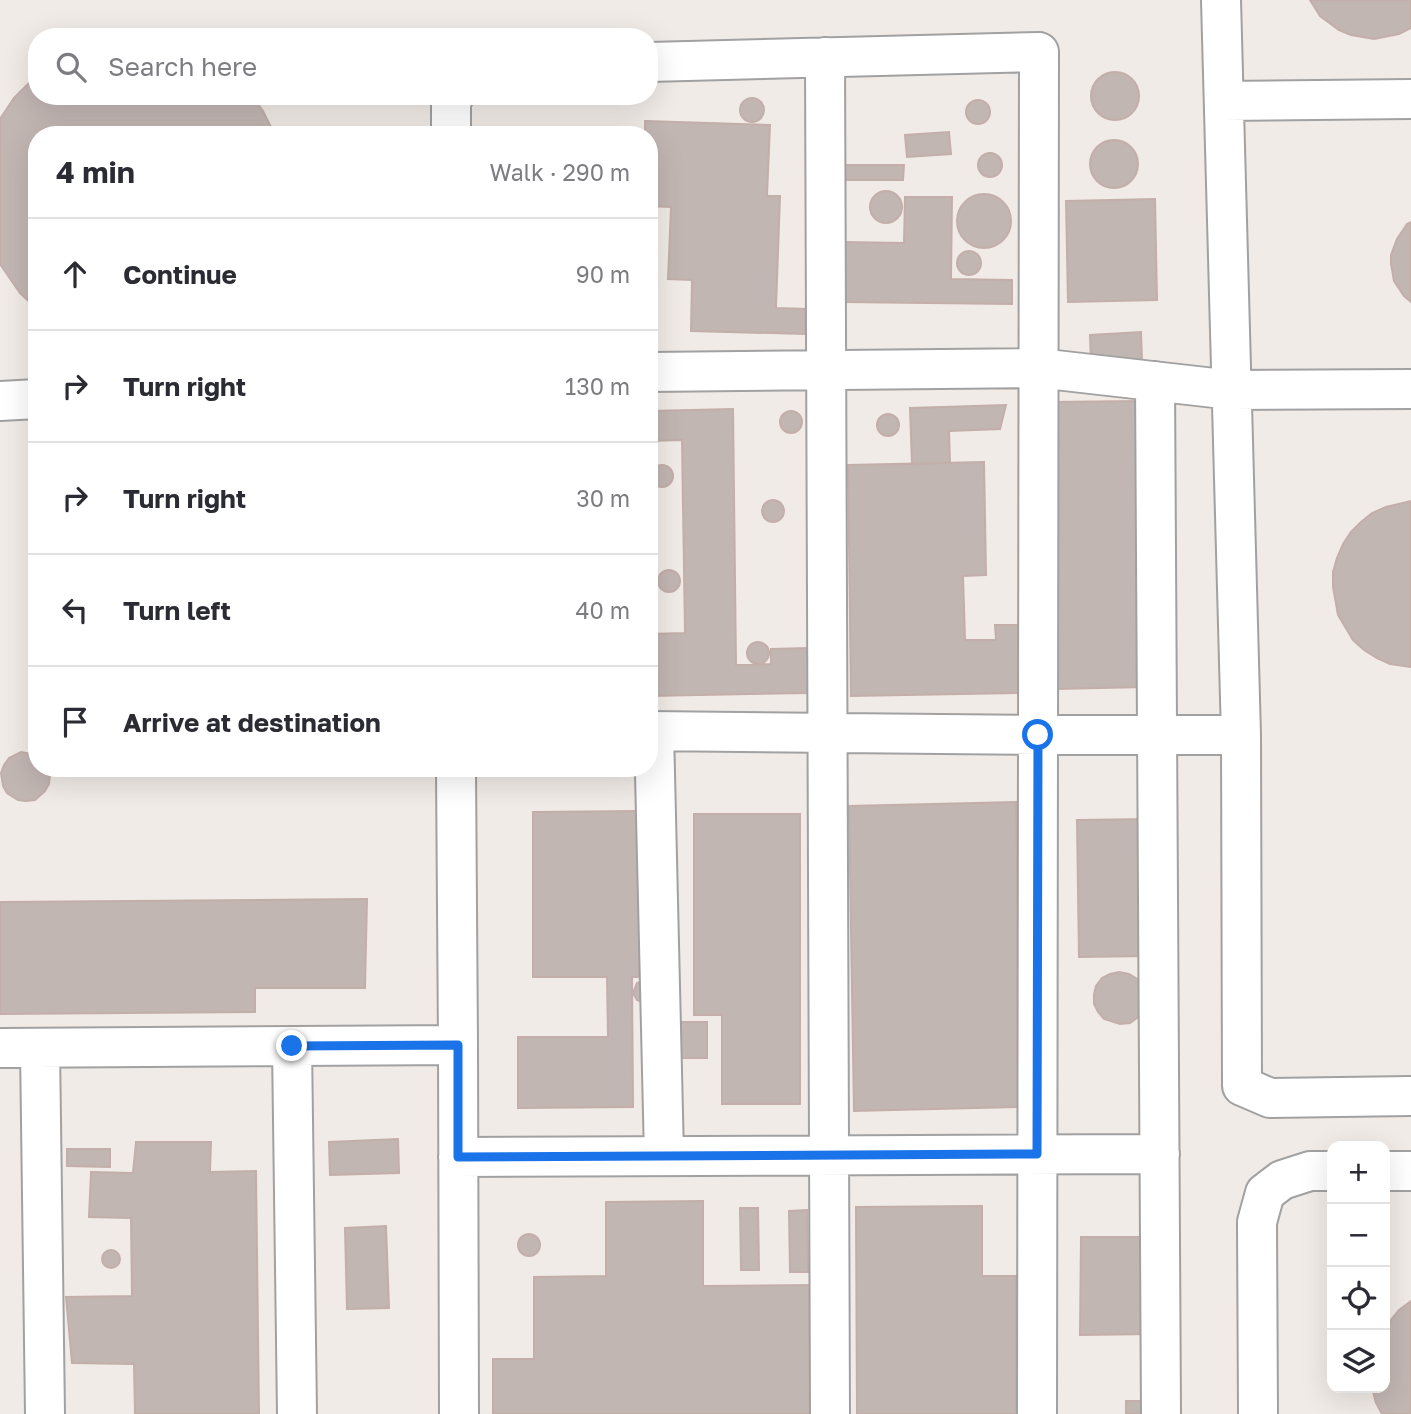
<!DOCTYPE html>
<meta charset="utf-8">
<style>
:root{--surface:#fff;--page:#f7f7f7;--text:#2b2b33;--muted:#7c7c81;--line:#e1e1e2}
body{margin:0;font-family:"Golos Text",sans-serif;background:var(--page);color:var(--text)}
.controls{position:absolute;right:21px;bottom:21px;display:grid;overflow:hidden;border-radius:14px;box-shadow:0 7px 28px #0002}
.controls button{width:63px;height:63px;display:grid;place-items:center;padding:0;border:0;border-bottom:2px solid var(--line);background:var(--surface);color:var(--text);font:35px sans-serif}
.stop{position:absolute;width:21px;height:21px;margin:-16px;border:5px solid #1a73e8;border-radius:50%;background:#fff}
.stop.end{background:#1a73e8;border-color:#fff;box-shadow:0 2px 7px #0008}
.list{margin:0;padding:0;list-style:none}
h2{display:flex;justify-content:space-between;align-items:center;height:91px;margin:0;padding:0 28px;font-size:30px}
h2 small{font-size:23px;font-weight:400;color:var(--muted)}
.list li{display:grid;grid-template-columns:46px 1fr auto;gap:21px;align-items:center;box-sizing:border-box;height:112px;padding:0 28px;border-top:2px solid var(--line)}
.list b{display:block;font-size:26px;white-space:nowrap}
.list em{font-size:23px;font-style:normal;color:var(--muted)}
.icon{flex:none;width:38px;height:38px;fill:none;stroke:currentColor;stroke-width:2;stroke-linecap:round;stroke-linejoin:round}
.map{position:relative;flex:none;width:1411px;height:1414px;overflow:hidden}
.search{position:absolute;background:var(--surface);box-shadow:0 7px 28px #0002;left:28px;top:28px;width:630px;height:77px;display:flex;align-items:center;gap:18px;box-sizing:border-box;padding:0 24px;border-radius:28px;color:var(--muted);font-size:26px}
.panel{position:absolute;background:var(--surface);box-shadow:0 7px 28px #0002;left:28px;top:126px;width:630px;height:651px;border-radius:28px}
.map>svg:first-child{display:block}
</style>
<div class="map">
<svg width="1411" height="1414" viewBox="0 0 1411 1414">
<rect width="100%" height="100%" fill="#f1ebe7"/>
<path fill="#c2b6b3" stroke="#c3aea9" stroke-width="2" d="M1310,0h101v28l-12,6 -25,5 -23,-4 -12,-5 -19,-14z
M1091 96a24 24 0 1 1 48 0a24 24 0 1 1-48 0Z
M37,75v21h215l11,15 12,24h-238v174l-17,-16 -20,-29v-145l14,-21z
M740 110a12 12 0 1 1 24 0a12 12 0 1 1-24 0Z
M966 112a12 12 0 1 1 24 0a12 12 0 1 1-24 0Z
M645,121l125,4 -3,71h13l-4,112 30,1 -1,25 -114,-3 1,-51 -24,-1 3,-72 -22,-1v-71h-4z
M949,132l2,22 -44,3 -2,-22z
M1090 164a24 24 0 1 1 48 0a24 24 0 1 1-48 0Z
M978 165a12 12 0 1 1 24 0a12 12 0 1 1-24 0Z
M845,165h59l-1,15h-59z
M870 207a16 16 0 1 1 32 0a16 16 0 1 1-32 0Z
M957 221a27 27 0 1 1 54 0a27 27 0 1 1-54 0Z
M905,197h47l-1,82 61,1v24l-168,-2v-60l60,1z
M1155,199l2,101 -89,2 -2,-101z
M1411,222v80l-7,-6 -10,-15 -3,-17v-9l6,-16 10,-15z
M957 263a12 12 0 1 1 24 0a12 12 0 1 1-24 0Z
M1141,332l1,29 -51,3 -1,-29z
M1139,401l6,286 -89,2 -5,-287z
M1006,405l-6,24 -51,2 1,32 -38,1 -2,-56z
M733,409l3,256 35,-1v-15l37,-1v45l-159,3v-62l36,-1 -3,-193 -33,1v-30z
M780 422a11 11 0 1 1 22 0a11 11 0 1 1-22 0Z
M877 425a11 11 0 1 1 22 0a11 11 0 1 1-22 0Z
M984,462l2,113 -23,1 2,64h31l-1,-15h23l1,68 -168,3 -3,-231z
M651 476a11 11 0 1 1 22 0a11 11 0 1 1-22 0Z
M762 511a11 11 0 1 1 22 0a11 11 0 1 1-22 0Z
M1411,501v166l-21,-3 -13,-6 -13,-8 -11,-10 -15,-25 -5,-28v-15l4,-14 6,-14 8,-12 10,-10 11,-9 14,-6z
M658 581a11 11 0 1 1 22 0a11 11 0 1 1-22 0Z
M747 653a11 11 0 1 1 22 0a11 11 0 1 1-22 0Z
M21,752l16,3v13h12l1,7 -1,9 -4,7 -10,9 -9,1 -8,-1 -11,-7 -4,-7 -2,-13 3,-8 5,-7z
M1016,802l5,305 -167,4 -5,-305z
M639,811v166h-7l1,130 -115,1v-71h90l-1,-60h-74v-165z
M694,814h106v290h-78v-89h-28z
M1148,819l1,137 -70,1 -2,-137z
M367,899l-2,89h-110v24l-255,2v-112z
M1119,972l10,2 10,6 4,30 -6,8 -7,5 -10,1 -16,-5 -6,-7 -4,-8v-10l2,-8 6,-8 8,-4z
M644,981v22l-7,-3 -4,-7 4,-10z
M680,1022h27v36h-28z
M398,1139l1,34 -69,2 -1,-33z
M136,1142h75l-1,30 46,-1 3,243h-124l-1,-50 -62,-1 -6,-66 66,-1 -1,-78 -42,-1 2,-45 42,1z
M67,1149h43v18l-43,-1z
M703,1201v85l112,-1 1,129h-323v-55h41v-82l72,-1v-74z
M982,1206v70h34v138h-159l-1,-207z
M740,1208h18l1,62h-18z
M807,1210l1,62h-18l-1,-61z
M386,1226l3,82 -42,1 -2,-81z
M518 1245a11 11 0 1 1 22 0a11 11 0 1 1-22 0Z
M1081,1237h70v97l-71,1z
M102 1259a9 9 0 1 1 18 0a9 9 0 1 1-18 0Z
M1411,1301v113h-29l-6,-11 -4,-15h13v-61l14,-17z
M1126,1401h27v13h-27z"/>
<g fill="none" stroke-linecap="round" stroke-linejoin="round">
<g stroke="#a1a1a1" stroke-width="42">
<path id="minor" d="M1221,0l20,735
M825,57l5,1357
M649,62l390,-10 -2,1362
M1224,101l187,-2
M451,135v-32l3,-7
M649,372l389,-4 194,22 179,-1
M1155,381l6,1033
M0,401l37,-2
M649,731l389,4h203l1,351 28,12 141,-2
M654,731l10,425
M456,768l2,277
M292,1046l5,368
M0,1048l458,-3 1,369
M40,1048l5,366
M458,1157l702,-3
M1385,1171h26
M1258,1414l-1,-192 8,-29 17,-13 28,-9h22"/>
</g>
<use href="#minor" stroke="#fff" stroke-width="38"/>
</g>
<g fill="none" stroke-linecap="round" stroke-linejoin="round">
<path stroke="#1a73e8" stroke-width="9" d="M292,1046l166,-1v112l579,-3 1,-419"/>
</g>
</svg>
<div class="controls">
<button>+</button>
<button>−</button>
<button><svg class="icon" aria-label="locate" viewBox="0 0 24 24"><circle cx="12" cy="12" r="6"/><path d="M12 2v4M12 18v4M2 12h4M18 12h4"/></svg></button>
<button><svg class="icon" aria-label="layers" viewBox="0 0 24 24"><path d="M12 4l9 5-9 5-9-5zM3 14l9 5 9-5"/></svg></button>
</div>
<div class="stop" style="left:1038px;top:735px"></div>
<div class="stop end" style="left:292px;top:1046px"></div>
<div class="search"><svg class="icon" aria-label="search" viewBox="0 0 24 24"><circle cx="10" cy="10" r="6"/><path d="M15 15l6 6"/></svg>Search here</div>
<section class="panel">
<h2>4 min<small>Walk · 290 m</small></h2>
<ul class="list">
<li><svg class="icon" aria-label="ahead" viewBox="0 0 24 24"><path d="M12 20V5M6 11l6-6 6 6"/></svg><div><b>Continue</b></div><em>90 m</em></li>
<li><svg class="icon" aria-label="right" viewBox="0 0 24 24"><path d="M7 20v-9h11M14 6l5 5-5 5"/></svg><div><b>Turn right</b></div><em>130 m</em></li>
<li><svg class="icon" aria-label="right" viewBox="0 0 24 24"><path d="M7 20v-9h11M14 6l5 5-5 5"/></svg><div><b>Turn right</b></div><em>30 m</em></li>
<li><svg class="icon" aria-label="left" viewBox="0 0 24 24"><path d="M17 20v-9H6M10 6l-5 5 5 5"/></svg><div><b>Turn left</b></div><em>40 m</em></li>
<li><svg class="icon" aria-label="arrive" viewBox="0 0 24 24"><path d="M6 21V4h12l-3 4 3 4H6"/></svg><div><b>Arrive at destination</b></div></li>
</ul>
</section>
</div>
